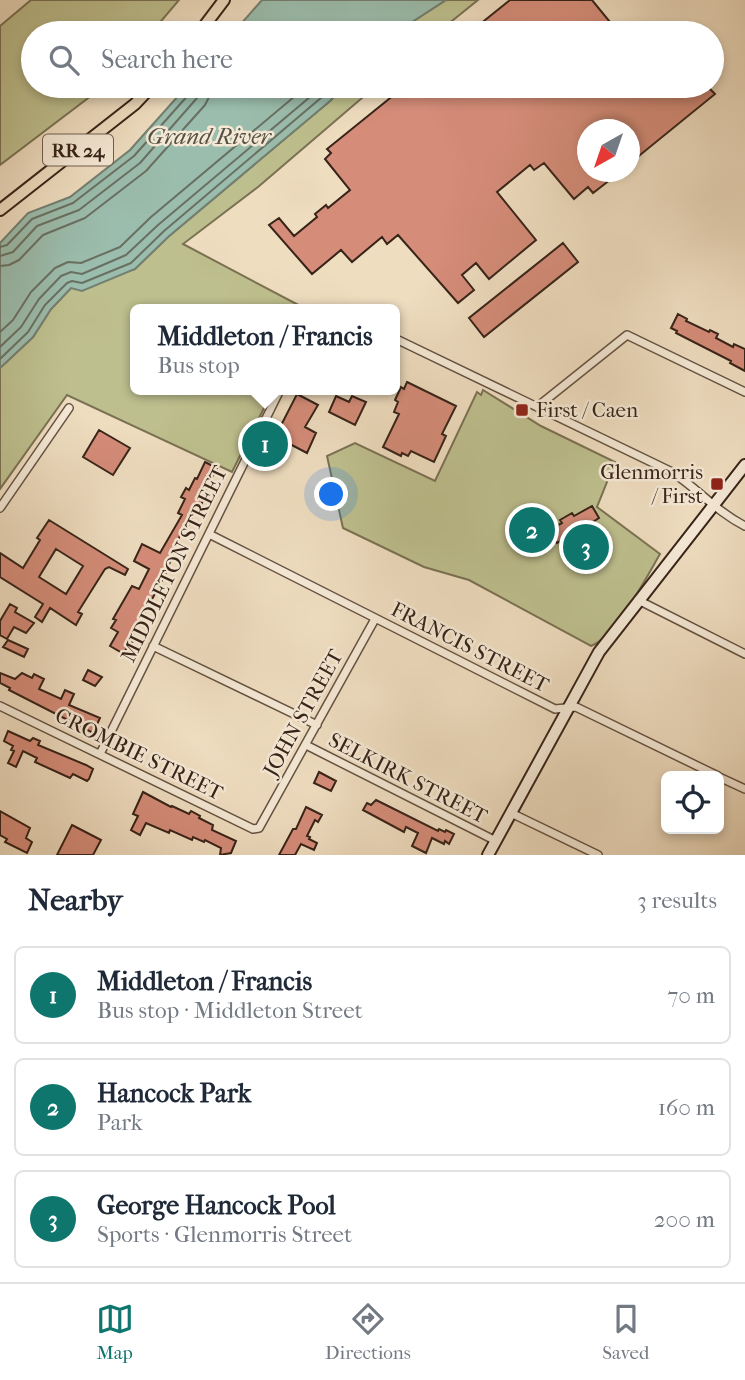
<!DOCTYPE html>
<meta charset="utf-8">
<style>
:root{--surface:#fff;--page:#f2f2f3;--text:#1f2937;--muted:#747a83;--line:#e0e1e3;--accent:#0f766e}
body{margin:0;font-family:"IM FELL French Canon",serif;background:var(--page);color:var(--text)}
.controls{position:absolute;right:21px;bottom:21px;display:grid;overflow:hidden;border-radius:10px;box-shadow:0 4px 10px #0003}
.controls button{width:63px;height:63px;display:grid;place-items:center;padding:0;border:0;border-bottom:2px solid var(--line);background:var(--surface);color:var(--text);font:35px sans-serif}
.compass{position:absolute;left:577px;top:119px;width:63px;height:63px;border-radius:50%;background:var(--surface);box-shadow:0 4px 10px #0003;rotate:220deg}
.you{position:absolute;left:332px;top:495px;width:24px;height:24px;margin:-18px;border:5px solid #fff;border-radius:50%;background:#1a73e8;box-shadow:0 0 0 10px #1a73e833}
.badge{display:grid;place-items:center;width:46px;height:46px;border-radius:50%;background:var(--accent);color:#fff;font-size:23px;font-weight:700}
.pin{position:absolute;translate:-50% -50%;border:4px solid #fff;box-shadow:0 2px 7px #0006}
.popup{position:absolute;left:130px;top:304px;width:270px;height:91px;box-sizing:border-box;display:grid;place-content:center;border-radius:10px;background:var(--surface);filter:drop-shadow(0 2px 5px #0005);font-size:23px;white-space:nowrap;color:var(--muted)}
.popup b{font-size:26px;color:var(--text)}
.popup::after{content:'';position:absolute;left:50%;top:100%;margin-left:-14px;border:14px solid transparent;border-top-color:var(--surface)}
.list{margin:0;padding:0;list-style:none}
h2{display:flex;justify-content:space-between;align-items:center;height:91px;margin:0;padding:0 28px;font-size:30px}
h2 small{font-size:23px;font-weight:400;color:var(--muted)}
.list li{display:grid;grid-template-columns:46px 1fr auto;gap:21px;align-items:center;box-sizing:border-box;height:98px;margin:0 14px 14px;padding:0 14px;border:2px solid var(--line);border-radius:10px}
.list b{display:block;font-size:26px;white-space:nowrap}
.list p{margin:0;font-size:23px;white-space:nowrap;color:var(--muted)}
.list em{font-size:23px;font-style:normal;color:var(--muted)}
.icon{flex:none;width:38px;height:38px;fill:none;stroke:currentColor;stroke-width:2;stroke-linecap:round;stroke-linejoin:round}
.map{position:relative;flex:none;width:745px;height:855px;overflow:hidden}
.search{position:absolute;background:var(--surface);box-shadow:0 4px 10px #0003;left:21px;right:21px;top:21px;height:77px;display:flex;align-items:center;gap:18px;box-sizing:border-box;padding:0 24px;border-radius:38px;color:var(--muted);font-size:26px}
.sheet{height:427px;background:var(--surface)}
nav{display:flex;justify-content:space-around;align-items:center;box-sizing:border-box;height:98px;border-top:2px solid var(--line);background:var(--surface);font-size:19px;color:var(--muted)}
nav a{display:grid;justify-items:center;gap:4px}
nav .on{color:var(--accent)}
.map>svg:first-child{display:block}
</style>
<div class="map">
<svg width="745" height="855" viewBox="0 0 745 855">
<rect width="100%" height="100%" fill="#efddc0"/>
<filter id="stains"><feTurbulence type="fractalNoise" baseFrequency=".00286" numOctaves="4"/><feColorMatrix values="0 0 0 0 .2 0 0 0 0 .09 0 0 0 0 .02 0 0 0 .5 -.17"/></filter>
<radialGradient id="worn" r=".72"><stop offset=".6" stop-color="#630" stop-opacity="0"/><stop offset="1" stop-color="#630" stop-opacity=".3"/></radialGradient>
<path fill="#bebf8e" stroke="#7a7153" stroke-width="2" d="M31,0h148l-28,33h-118v53h71l-104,79v-139z
M446,0h32l-41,33h-42z
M344,86h32l-118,101 -75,57 123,65h-171v81h138l-41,82 -165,-77 -67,94v-121l33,-31 18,-28 20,-21 64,-19 33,-32 162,-136z
M483,390l58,36 74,36 -18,45 63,47c-14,24 -44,82 -69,92l-122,-66 -45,-13 -81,-39 -16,-72 28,-13 80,38 42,-89 4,3z"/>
<path fill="#9bbdad" stroke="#737f71" stroke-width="2" d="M262,0h184l-51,33h-162z
M187,86h157l-14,15 -162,136 -33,32 -53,22 -11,-3 -20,21 -18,28 -33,31v-125l28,-30 42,-16 60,-47z
M599,529l9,16 -34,19 -9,-16z"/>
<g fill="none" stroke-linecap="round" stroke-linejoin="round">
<path stroke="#697062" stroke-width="2" d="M0,247l7,-2 25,-26 41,-16 61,-47 56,-63 2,-7
M0,256l13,-4 24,-26 42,-16 61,-47 57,-65 3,-12
M0,266l9,-1 10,-5 24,-25 42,-17 61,-47 59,-66 5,-10 1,-9
M0,332l13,-12 18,-28 24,-24 13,-6 13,1 39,-16 31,-30 156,-131
M0,347l21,-20 18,-28 22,-23 10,-4 11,2 44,-19 32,-30 165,-139
M0,359l28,-27 17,-27 22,-22 5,-2 10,2 49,-20 33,-32 171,-145"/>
</g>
<path fill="#d58c79" stroke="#372318" stroke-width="2" fill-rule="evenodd" d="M510,0h82l27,33h-150z
M405,86h302l8,8 -86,70v-34h-42v42h33l-27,21 -5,-6 -14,12 -30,-36 -10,7 -4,-5 -33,27 39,48 -47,39 -13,-16 -14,12 12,15 -16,13 -60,-68 -11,9 -5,-7 -30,25 -11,-12 -29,24 -43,-49 10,-7 15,18 23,-19 -2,-3 11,-9 2,3 22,-18 -25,-31 6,-6 -4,-4z
M563,243l15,19 -94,75 -15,-19z
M678,314l9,5 -1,2 23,11 1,-2 8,4 -2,4 17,9 1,-3 11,5v22l-15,-8 1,-2 -55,-28 1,-2 -6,-3z
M407,382l49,24 -14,28 4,2 -12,26 -23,-11 -3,5 -6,-3 -1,3 -18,-9 16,-33 -5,-2 4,-10 -3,-2 6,-13 3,2z
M297,394l21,11 -13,22 11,6 -9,20 -19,-10 -15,-2z
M336,396l13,6 3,-6 14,6 -11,23 -26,-13z
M99,430l31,18 -17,27 -30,-18z
M205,462l12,6 -15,30 2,1 -3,6 -2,-1 -14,28 -3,-2 -17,45 -35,65 3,1 -4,7 -2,-1 -3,7 -14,-8 8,-14 -7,-4 5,-8 -3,-1 19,-33 7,3 10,-20 -15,-8 8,-17 18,9 22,-38 -4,-2 7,-14 -4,-2 5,-9 3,2 6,-12 2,1z
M592,506l7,12 -17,11 1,2 -26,12 -4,-8 4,-2 -3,-6 8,-4 -2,-3 12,-7 2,3z
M49,520l79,49 -3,6 -16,-8 -4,2 -27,43 4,2 -6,11 -26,-17 -8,14 -7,-5 8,-13 -43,-27v-24l23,15 17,-28 -3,-2zM56,549l27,17 -17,28 -27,-17z
M10,604l7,4 -2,4 19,11 -8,10 -12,-6 -7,12 -7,-4v-14z
M8,640l20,9 -4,8 -21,-10z
M88,670l14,7 -7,9 -12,-6z
M0,673l15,6 7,-6 10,5 2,-4 10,5 -5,10 22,10 4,-9 9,4 -5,11 31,13 -7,15 -84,-43 1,-2 -10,-5z
M8,731l22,10 3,-3 7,3 -2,4 48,20 7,4 -4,10 -2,2 -14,-7 -3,4 -35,-16 2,-4 -14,-7 -7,16 -8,-4 6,-12 -3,-1 2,-4 -9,-5z
M319,772l17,9 -5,10 -17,-8z
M143,792l28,15 1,-1 17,8 2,-3 9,5 -1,2 14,7 -1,5 24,11 -5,12 -11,2 1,-7 -16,-8 -1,2 -11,-5 -1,3 -22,-10 -1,3 -23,-10 -6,12 -9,-5 7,-14 -5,-2z
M376,800l62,31 1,-2 6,3 1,-2 8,4 -5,10 -4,-3 -1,3 -12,-6 -6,15 -14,-7 6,-13 -12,-6 -2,5 -41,-22 4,-7 4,2z
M306,807l16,8 -4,7 -3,-2 -8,16 3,1 -1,2 8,4 -3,7 -13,-6 -6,11h-16l14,-26h3z
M0,811l30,17 -4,10 6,4 -5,11 -22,-11 2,-3 -7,-4z
M72,825l29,15 -8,15h-36z"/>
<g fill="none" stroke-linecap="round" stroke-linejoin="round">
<g stroke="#655242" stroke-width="10">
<path id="street" d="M394,338l278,134c26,17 45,40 73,54
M537,407l90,-72 118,57
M0,508l69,-100
M209,534l346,175 21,-2 142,69
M638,600l107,54
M153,646l164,79
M0,706l253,123 6,-1 116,-209
M306,745l190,96
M100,754l180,-364
M719,777l26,12
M511,813l87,42"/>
</g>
<g stroke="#372318" stroke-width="14">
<path id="secondary" d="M488,855l111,-203 146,-187"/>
</g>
<g stroke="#372318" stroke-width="14">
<path id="primary" d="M199,33l25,-33
M0,210l135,-106 17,-18"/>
</g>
<use href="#street" stroke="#f5e9d6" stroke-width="7"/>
<use href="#secondary" stroke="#f5e9d6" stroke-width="10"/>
<use href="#primary" stroke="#efddc0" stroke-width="10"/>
</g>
<g fill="#8f2418" stroke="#f5e9d6" stroke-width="2.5">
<rect x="515" y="403" width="14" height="14" rx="3.5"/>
<rect x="710" y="477" width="14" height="14" rx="3.5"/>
</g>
<g text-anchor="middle" stroke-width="5" stroke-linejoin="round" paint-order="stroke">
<rect fill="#f5e9d6" stroke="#705e51" stroke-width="2" x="43" y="134.5" width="70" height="31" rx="5"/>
<g font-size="19" font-weight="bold" fill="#372318">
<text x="78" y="157">RR 24</text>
</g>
<g font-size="21" fill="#372318" stroke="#f5e9d6" text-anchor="start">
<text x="536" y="417">First / Caen</text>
<text x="703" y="479" text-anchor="end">Glenmorris<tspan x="703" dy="24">/ First</tspan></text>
</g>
<g font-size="21" fill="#372318" stroke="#f5e9d6">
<text transform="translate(174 564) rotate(-64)" y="7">MIDDLETON STREET</text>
<text transform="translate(470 647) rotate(27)" y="7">FRANCIS STREET</text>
<text transform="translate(303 713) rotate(-61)" y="7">JOHN STREET</text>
<text transform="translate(139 754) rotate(26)" y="7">CROMBIE STREET</text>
<text transform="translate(408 778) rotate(27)" y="7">SELKIRK STREET</text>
</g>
<g font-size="23" font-style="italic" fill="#555145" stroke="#f5e9d6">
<text x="209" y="144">Grand River</text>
</g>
</g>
<rect width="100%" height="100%" filter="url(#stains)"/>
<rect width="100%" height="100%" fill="url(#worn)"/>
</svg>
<div class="controls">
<button><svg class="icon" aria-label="locate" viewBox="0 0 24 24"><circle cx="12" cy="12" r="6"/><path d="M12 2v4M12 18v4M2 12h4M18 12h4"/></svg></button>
</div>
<svg class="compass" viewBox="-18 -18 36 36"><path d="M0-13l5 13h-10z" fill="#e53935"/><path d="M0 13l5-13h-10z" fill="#747a83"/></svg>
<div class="you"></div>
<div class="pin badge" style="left:265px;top:444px">1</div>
<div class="popup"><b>Middleton / Francis</b>Bus stop</div>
<div class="pin badge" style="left:532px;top:530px">2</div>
<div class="pin badge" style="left:586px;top:547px">3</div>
<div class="search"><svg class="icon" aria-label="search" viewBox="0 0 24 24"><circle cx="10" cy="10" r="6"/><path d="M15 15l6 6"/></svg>Search here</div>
</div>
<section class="sheet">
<h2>Nearby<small>3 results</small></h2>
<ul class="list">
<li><span class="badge">1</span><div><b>Middleton / Francis</b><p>Bus stop · Middleton Street</p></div><em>70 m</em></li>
<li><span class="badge">2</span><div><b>Hancock Park</b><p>Park</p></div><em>160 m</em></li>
<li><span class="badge">3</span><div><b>George Hancock Pool</b><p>Sports · Glenmorris Street</p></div><em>200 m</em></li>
</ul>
</section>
<nav>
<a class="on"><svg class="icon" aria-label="map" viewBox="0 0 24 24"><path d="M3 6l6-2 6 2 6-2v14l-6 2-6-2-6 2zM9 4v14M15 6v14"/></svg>Map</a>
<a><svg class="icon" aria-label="directions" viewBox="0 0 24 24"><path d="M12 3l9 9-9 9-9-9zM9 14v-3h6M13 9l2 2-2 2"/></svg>Directions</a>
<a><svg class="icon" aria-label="saved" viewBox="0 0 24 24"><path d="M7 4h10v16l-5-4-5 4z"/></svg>Saved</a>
</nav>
